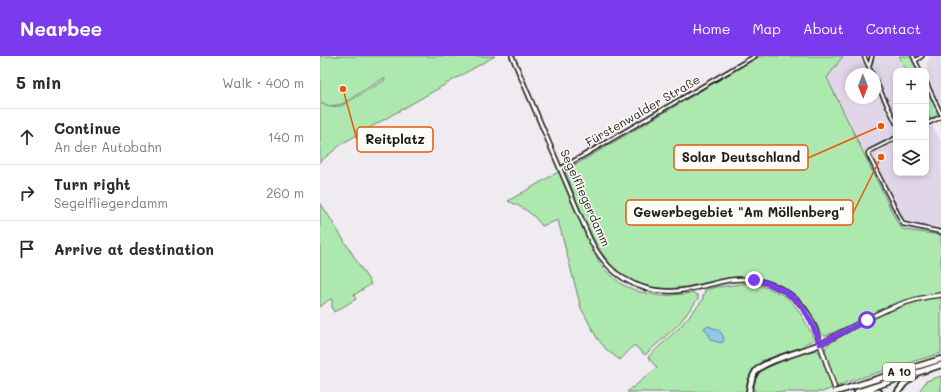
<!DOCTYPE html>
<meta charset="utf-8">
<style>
:root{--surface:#fff;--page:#f2f2f3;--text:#2b2b33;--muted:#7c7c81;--line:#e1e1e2;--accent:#7c3aed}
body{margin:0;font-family:Mali,sans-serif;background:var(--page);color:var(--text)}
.controls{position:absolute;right:12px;top:12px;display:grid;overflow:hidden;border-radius:8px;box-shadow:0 2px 6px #0003}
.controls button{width:36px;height:36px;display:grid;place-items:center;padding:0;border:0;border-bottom:1px solid var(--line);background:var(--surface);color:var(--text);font:20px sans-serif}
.compass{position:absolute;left:525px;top:12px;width:36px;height:36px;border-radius:50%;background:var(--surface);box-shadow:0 2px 6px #0003;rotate:179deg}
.stop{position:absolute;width:12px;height:12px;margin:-9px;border:3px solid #7c3aed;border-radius:50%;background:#fff}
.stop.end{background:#7c3aed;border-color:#fff;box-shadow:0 1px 4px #0008}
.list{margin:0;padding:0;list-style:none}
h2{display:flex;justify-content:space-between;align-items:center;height:52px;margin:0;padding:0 16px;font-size:17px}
h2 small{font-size:13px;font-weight:400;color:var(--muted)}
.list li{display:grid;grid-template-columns:26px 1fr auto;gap:12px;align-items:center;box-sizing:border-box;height:56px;padding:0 16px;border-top:1px solid var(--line)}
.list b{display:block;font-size:15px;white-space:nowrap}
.list p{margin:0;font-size:13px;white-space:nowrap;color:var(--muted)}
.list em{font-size:13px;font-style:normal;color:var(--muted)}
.icon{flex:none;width:22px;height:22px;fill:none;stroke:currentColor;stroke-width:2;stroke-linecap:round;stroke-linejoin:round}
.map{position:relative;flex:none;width:621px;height:336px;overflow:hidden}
header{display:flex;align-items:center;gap:24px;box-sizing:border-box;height:56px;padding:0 20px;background:var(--accent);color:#fff}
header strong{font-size:19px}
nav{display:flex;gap:22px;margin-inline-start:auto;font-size:14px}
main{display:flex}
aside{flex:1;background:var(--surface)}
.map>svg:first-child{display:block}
</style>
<header>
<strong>Nearbee</strong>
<nav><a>Home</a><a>Map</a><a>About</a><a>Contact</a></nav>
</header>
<main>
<aside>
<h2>5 min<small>Walk · 400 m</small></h2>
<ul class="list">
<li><svg class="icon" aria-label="ahead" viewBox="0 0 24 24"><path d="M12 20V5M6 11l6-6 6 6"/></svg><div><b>Continue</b><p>An der Autobahn</p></div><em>140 m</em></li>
<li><svg class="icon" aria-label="right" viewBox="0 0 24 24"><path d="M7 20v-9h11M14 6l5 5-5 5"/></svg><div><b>Turn right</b><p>Segelfliegerdamm</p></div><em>260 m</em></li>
<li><svg class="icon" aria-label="arrive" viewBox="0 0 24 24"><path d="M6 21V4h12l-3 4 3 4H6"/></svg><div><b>Arrive at destination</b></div></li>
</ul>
</aside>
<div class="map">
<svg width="621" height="336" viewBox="0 0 621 336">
<rect width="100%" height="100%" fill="#f0ebf0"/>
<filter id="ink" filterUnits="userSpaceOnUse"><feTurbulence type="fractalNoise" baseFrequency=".025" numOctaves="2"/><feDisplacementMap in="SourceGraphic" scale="8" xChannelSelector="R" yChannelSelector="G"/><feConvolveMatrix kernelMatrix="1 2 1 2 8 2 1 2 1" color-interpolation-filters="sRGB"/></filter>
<g filter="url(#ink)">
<path fill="#e1d6e8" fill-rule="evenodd" d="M523,0h54l8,15h-9v102h30v-61l15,30v93l-37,-5 -5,-4 -72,-148zM531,18h24v24h-24z
M611,0h10v52l-14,-38 -1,-6z"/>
<path fill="#ade9af" stroke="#648266" d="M0,0h175l-152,87 -21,17 -2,3v-60l9,4 12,-1 44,-26 -1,-2 -42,26 -13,2 -9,-5z
M440,0h83l-16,22 72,148 5,4 37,5v118l-97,30v1l-8,3 -11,-36 1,-4 4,-4 24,-14 -1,-5 -28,12 -4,-2c-13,-34 -45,-61 -84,-57 -39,4 -73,24 -112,0 -30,-19 -47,-74 -60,-106z
M579,0h13l7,15h-13z
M606,30l13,28 -9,5 -4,-9z
M238,116l3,2 30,74 11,19 19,17 18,8 23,4 32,-3 4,3v3l-20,26 -33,30 -11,-10 -14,15 -13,-10 -10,-12 -16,-30 -23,-88 -16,6c-9,-13 -20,-19 -34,-25z
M0,146l51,82 -17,11 2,4 -22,13 -2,-5v-8h-2l-10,8z
M430,227c41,10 46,20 64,56l-18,11 -35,11 -10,13 -4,18h-120l30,-24 -9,-11 31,-29 23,-27 3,-11 12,-3z
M496,294l4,3 12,35 -9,4h-68c-8,-30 41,-36 61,-42z
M621,320v16h-22l7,-11z"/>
<path fill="#8dc8ed" stroke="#608399" d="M387,270c10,3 15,4 17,14l-1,2 -2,1 -10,-3 -2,-5 -5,-7z"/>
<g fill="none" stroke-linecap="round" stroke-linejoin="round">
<g stroke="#1c1c1c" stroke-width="5.5">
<path id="minor" d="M544,0l8,18
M593,0l7,15
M595,5l7,-5
M549,11l3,-11
M555,24l21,43
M606,26l15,32
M606,68l15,-7
M576,82l-26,13 -2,2 1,3 34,68 38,8
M240,113l195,-113"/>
</g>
<g stroke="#1c1c1c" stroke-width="6">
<path id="tertiary" d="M192,0l78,183c16,34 47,55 86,52 18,-1 36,-8 54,-11 31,-4 62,8 79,35 5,9 8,19 11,29"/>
</g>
<g stroke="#1c1c1c" stroke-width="6">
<path id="secondary" d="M516,336l-16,-48c39,-20 76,-45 121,-49"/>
</g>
<g stroke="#1c1c1c" stroke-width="8">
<path id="motorway" d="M522,334l99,-31
M544,335l15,1
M429,336c1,-7 3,-15 7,-21 9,-11 49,-20 64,-27
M537,336l84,-27
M578,336l6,-8 11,-9"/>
</g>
<use href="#minor" stroke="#fdfcf7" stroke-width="2.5"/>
<use href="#tertiary" stroke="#fdfcf7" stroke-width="3"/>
<use href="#secondary" stroke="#fdfcf7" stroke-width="3.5"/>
<use href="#motorway" stroke="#fdfcf7" stroke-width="4.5"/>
<g stroke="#1c1c1c" stroke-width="8" stroke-linecap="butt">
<path id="motorway-bridge" d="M515,336l7,-2"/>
</g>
<use href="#motorway-bridge" stroke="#fdfcf7" stroke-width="4.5"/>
</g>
</g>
<g fill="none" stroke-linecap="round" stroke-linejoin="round" filter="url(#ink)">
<path stroke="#7c3aed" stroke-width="5" d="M434,224c39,7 54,28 66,64l47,-24"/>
</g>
<g text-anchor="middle" stroke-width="3" stroke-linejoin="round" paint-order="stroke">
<rect fill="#fdfcf7" stroke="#605f5e" stroke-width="1" x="563" y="307" width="32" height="18" rx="3"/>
<g font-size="11" font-weight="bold" fill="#1c1c1c">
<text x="579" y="320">A 10</text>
</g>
<g font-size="12" fill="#1c1c1c" stroke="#fdfcf7">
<text transform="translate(323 55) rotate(-30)" y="4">Fürstenwalder Straße</text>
<text transform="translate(265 142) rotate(66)" y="4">Segelfliegerdamm</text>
</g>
</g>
<path fill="none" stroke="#e8590c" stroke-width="1.5" d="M23 33L37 84M561 70L488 102M561 101L533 157"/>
<g fill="#e8590c" stroke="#fdfcf7" stroke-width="1.5">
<circle cx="23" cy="33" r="4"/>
<circle cx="561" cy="70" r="4"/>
<circle cx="561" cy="101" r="4"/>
</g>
<g fill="#fdfcf7" stroke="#e8590c" stroke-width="1.5">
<rect x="37" y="71" width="76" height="25" rx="4"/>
<rect x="354" y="89" width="134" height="25" rx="4"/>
<rect x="306" y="144" width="227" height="25" rx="4"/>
</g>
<g font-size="13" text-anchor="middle" font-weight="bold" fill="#1c1c1c">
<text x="75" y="88">Reitplatz</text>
<text x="421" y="106">Solar Deutschland</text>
<text x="419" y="161">Gewerbegebiet "Am Möllenberg"</text>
</g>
</svg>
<div class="controls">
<button>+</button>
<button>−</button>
<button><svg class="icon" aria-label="layers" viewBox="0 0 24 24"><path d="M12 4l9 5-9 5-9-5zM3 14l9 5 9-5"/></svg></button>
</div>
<svg class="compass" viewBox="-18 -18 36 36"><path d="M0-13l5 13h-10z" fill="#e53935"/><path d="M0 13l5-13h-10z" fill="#7c7c81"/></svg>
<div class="stop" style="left:547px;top:264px"></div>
<div class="stop end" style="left:434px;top:224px"></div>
</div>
</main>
